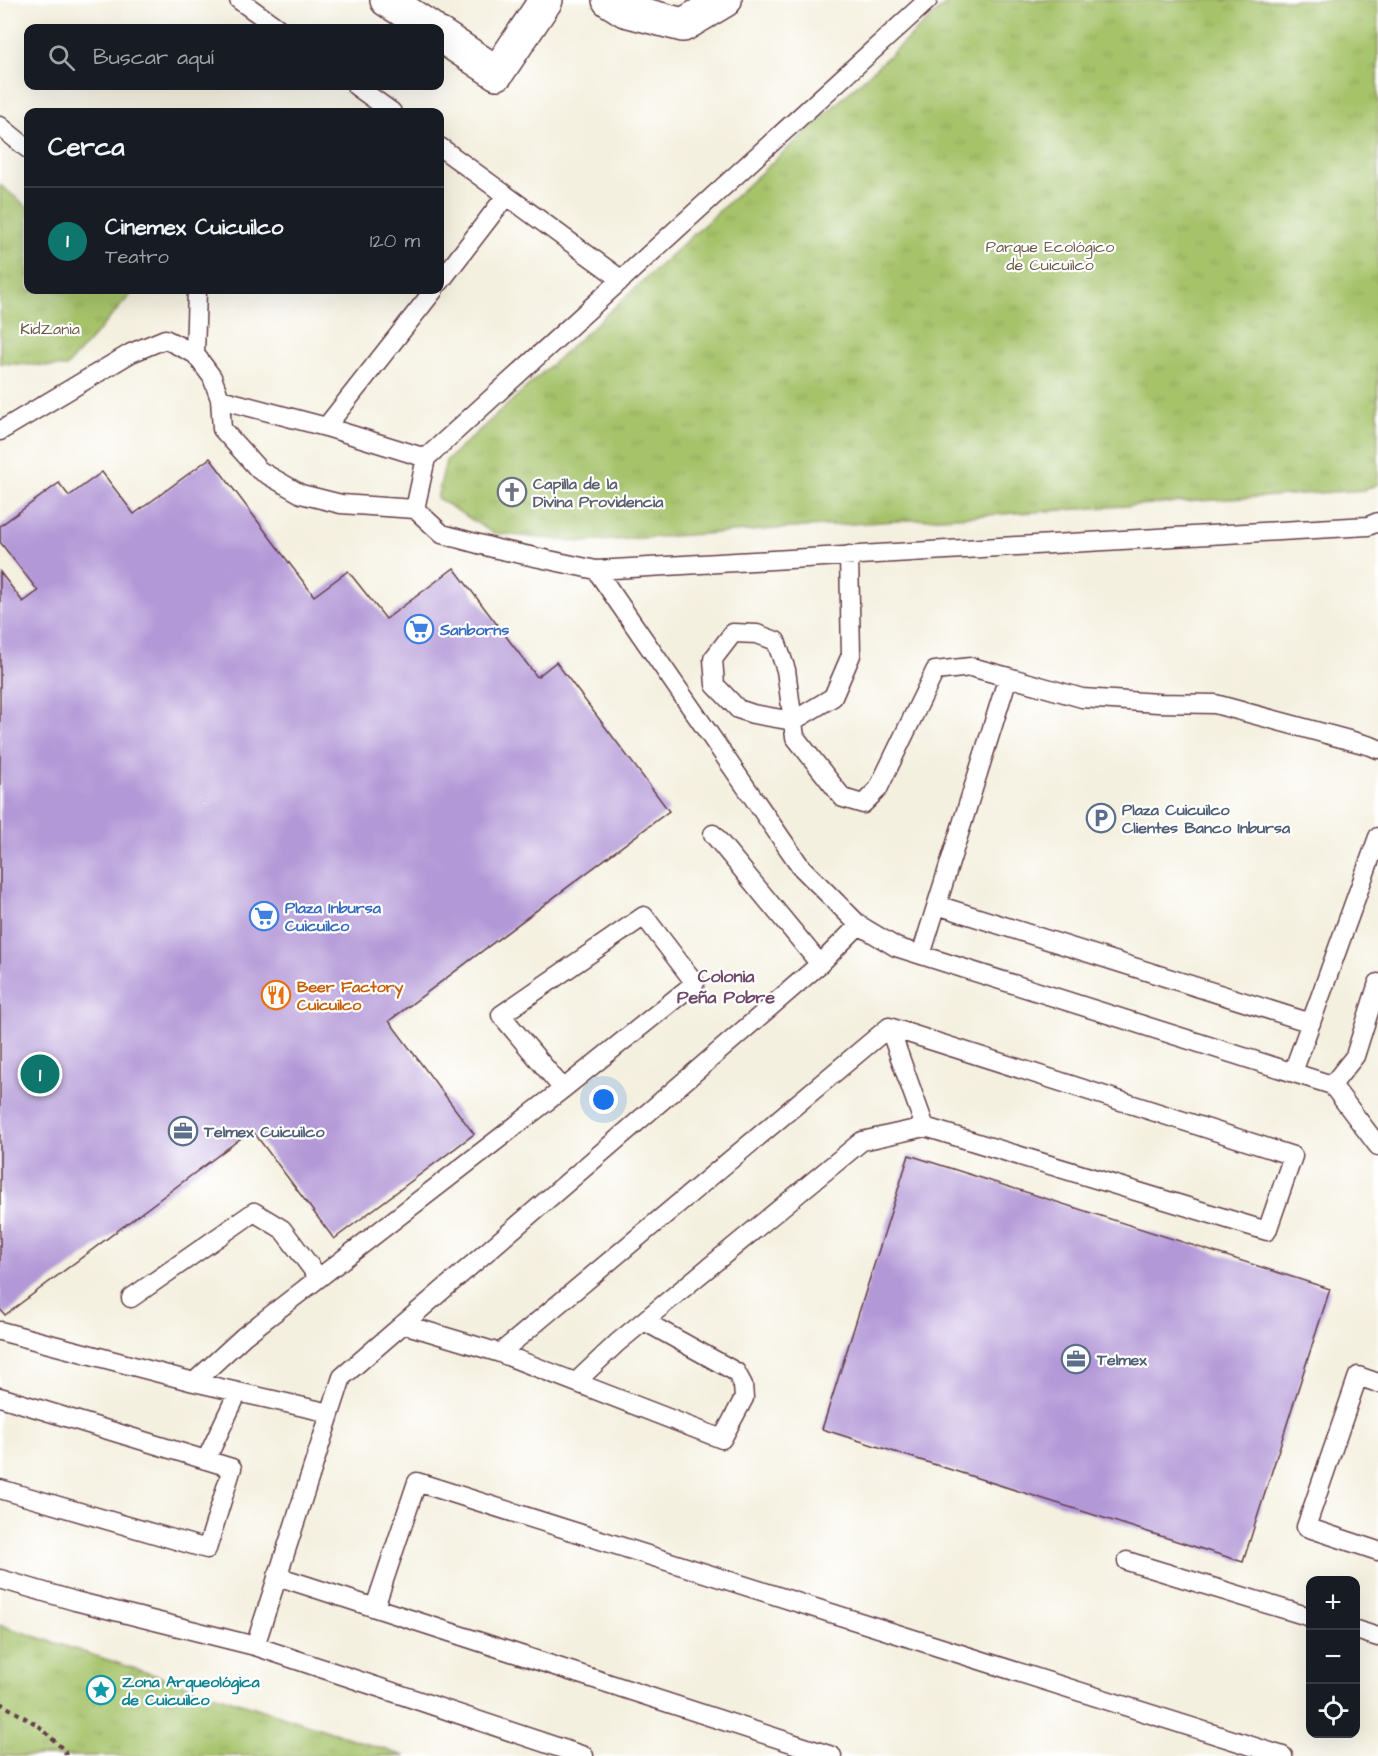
<!DOCTYPE html>
<html lang="es">
<meta charset="utf-8">
<style>
:root{--surface:#171b24;--page:#242831;--text:#f1f3f6;--muted:#9ea1a6;--line:#363941;--accent:#0f766e}
body{margin:0;font-family:"Architects Daughter",sans-serif;background:var(--page);color:var(--text)}
.controls{position:absolute;right:18px;bottom:18px;display:grid;overflow:hidden;border-radius:12px;box-shadow:0 6px 24px #0002}
.controls button{width:54px;height:54px;display:grid;place-items:center;padding:0;border:0;border-bottom:2px solid var(--line);background:var(--surface);color:var(--text);font:30px sans-serif}
.you{position:absolute;left:604px;top:1100px;width:21px;height:21px;margin:-15px;border:4px solid #fff;border-radius:50%;background:#1a73e8;box-shadow:0 0 0 9px #1a73e833}
.badge{display:grid;place-items:center;width:39px;height:39px;border-radius:50%;background:var(--accent);color:#fff;font-size:20px;font-weight:700}
.pin{position:absolute;translate:-50% -50%;border:3px solid #fff;box-shadow:0 2px 6px #0006}
.list{margin:0;padding:0;list-style:none}
h2{display:flex;justify-content:space-between;align-items:center;height:78px;margin:0;padding:0 24px;font-size:26px}
h2 small{font-size:20px;font-weight:400;color:var(--muted)}
.list li{display:grid;grid-template-columns:39px 1fr auto;gap:18px;align-items:center;box-sizing:border-box;height:108px;padding:0 24px;border-top:2px solid var(--line)}
.list b{display:block;font-size:22px;white-space:nowrap}
.list p{margin:0;font-size:20px;white-space:nowrap;color:var(--muted)}
.list em{font-size:20px;font-style:normal;color:var(--muted)}
.icon{flex:none;width:33px;height:33px;fill:none;stroke:currentColor;stroke-width:2;stroke-linecap:round;stroke-linejoin:round}
.map{position:relative;flex:none;width:1378px;height:1756px;overflow:hidden}
.search{position:absolute;background:var(--surface);box-shadow:0 6px 24px #0002;left:24px;top:24px;width:420px;height:66px;display:flex;align-items:center;gap:15px;box-sizing:border-box;padding:0 21px;border-radius:12px;color:var(--muted);font-size:22px}
.panel{position:absolute;background:var(--surface);box-shadow:0 6px 24px #0002;left:24px;top:108px;width:420px;height:186px;border-radius:12px}
.map>svg:first-child{display:block}
</style>
<div class="map">
<svg width="1378" height="1756" viewBox="0 0 1378 1756">
<defs>
<pattern id="park-tufts" width="24" height="20" patternUnits="userSpaceOnUse" patternTransform="scale(1.5)"><rect width="24" height="20" fill="#a6c36a"/><path d="M3 7l-1-3M5 7V3M7 7l1-3M15 17l-1-3M17 17v-4M19 17l1-3" fill="none" stroke="#90a75c"/></pattern>
</defs>
<rect width="100%" height="100%" fill="#fff"/>
<filter id="ink" filterUnits="userSpaceOnUse"><feTurbulence type="fractalNoise" baseFrequency=".0167" numOctaves="2"/><feDisplacementMap in="SourceGraphic" scale="12" xChannelSelector="R" yChannelSelector="G"/><feConvolveMatrix kernelMatrix="1 2 1 2 8 2 1 2 1" color-interpolation-filters="sRGB"/></filter>
<filter id="wash" filterUnits="userSpaceOnUse"><feTurbulence type="fractalNoise" baseFrequency=".008" numOctaves="4" result="noise"/><feDisplacementMap in="SourceGraphic" scale="24" xChannelSelector="R" yChannelSelector="G"/><feGaussianBlur stdDeviation="1.35" result="paint"/><feColorMatrix in="noise" values="0 0 0 0 0 0 0 0 0 0 0 0 0 0 0 0 0 1.4 0 .05"/><feComposite in="paint" operator="in"/></filter>
<g filter="url(#wash)">
<rect width="100%" height="100%" fill="#f4f0df"/>
<path fill="url(#park-tufts)" stroke="#78714a" stroke-width="1.5" d="M950,0h428v484l-14,6 -783,52 -88,-9 -56,-35 9,-37z
M0,185l28,22v83h107l-69,77 -66,-4z
M0,1625l405,131h-405z"/>
<g id="blocks">
<path fill="#b398d7" d="M210,458l104,138 34,-25 38,48 68,-51 83,109 19,-15 113,149 -280,210 85,113 -140,105 -82,-109 -247,185 -5,-6v-737l23,30 15,-11 -38,-49v-16l59,-43 10,13 33,-24 32,42z
M909,1155l421,134 -87,273 -421,-133z"/>
</g>
</g>
<g filter="url(#ink)">
<use href="#blocks" fill-opacity="0" stroke="#643e46" stroke-width="1.5"/>
<g fill="none" stroke-linecap="round" stroke-linejoin="round">
<g stroke="#643e46" stroke-width="21">
<path id="lane" d="M239,0l39,28
M928,0l-502,458 -11,51 27,25 55,15 99,21 772,-44 10,-4
M356,86l36,26
M0,126l28,23
M440,147l182,133
M440,282l66,-86
M195,354l2,-64
M220,399l2,30 37,41 42,24 40,10 74,5
M326,427l108,-137
M0,431l131,-78 34,-14 30,15 17,23 8,22 106,28 100,31
M849,555l2,100 -18,42 -40,24 -40,-7 -15,-5 -23,-24 -2,-26 20,-26 24,1 19,7 10,29 9,67 48,61 20,6 15,-15 57,-118 36,-4 37,10
M596,570l205,297 58,58 37,22 436,138 46,61
M713,834l107,130
M937,905l374,118
M921,955l87,-278 74,21 76,5 57,1 156,42 7,3
M889,1027l36,100
M1293,1072l85,-235
M1332,1085l23,-29 23,-73
M131,1298l123,-86 28,17 37,49
M403,1324l97,29 222,86 22,-41 -1,-13 -7,-13 -92,-51
M0,1331l194,51 136,31
M500,1353l389,-326 404,129 -26,75 -342,-104 -63,14 -245,202 -41,39
M194,1382l50,-46 319,-247 132,-106 -51,-67 -143,99 62,74
M1378,1383l-20,-7 -52,151 72,24
M0,1397l232,71 -25,81 -207,-60
M206,1460l32,-68
M1127,1561l183,56
M277,1576l555,180
M0,1579l75,22 180,45 329,110
M375,1607l42,-125 866,274
M1356,1630l22,7
M255,1646l87,-269 478,-413 39,-39"/>
</g>
<g stroke="#643e46" stroke-width="36">
<path id="street" d="M387,0l43,28
M609,0l16,10 58,15 42,-25
M440,35l57,38 49,-73"/>
</g>
<path stroke="#643e46" stroke-width="4" stroke-dasharray="4.5 4.5" stroke-linecap="butt" d="M0,1703l39,23 26,25 1,5"/>
<use href="#lane" stroke="#fff" stroke-width="18"/>
<use href="#street" stroke="#fff" stroke-width="33"/>
</g>
</g>
<defs>
<g id="church-ring" transform="scale(1.5)"><circle r="9.5" fill="#fff" stroke="#6b7280" stroke-width="1.5"/><path d="M-1.2-6h2.4v3.5h3.3v2.4h-3.3V6h-2.4V-.1h-3.3v-2.4h3.3Z" fill="#6b7280"/></g>
<g id="supermarket-ring" transform="scale(1.5)"><circle r="9.5" fill="#fff" stroke="#3f7fe0" stroke-width="1.5"/><path d="M-6-5.5h2.5l.6 2H6L4.5 2H-2.5L-4.4-4H-6ZM-1.5 3.2a1.3 1.3 0 1 0 .1 0ZM3 3.2a1.3 1.3 0 1 0 .1 0Z" fill="#3f7fe0"/></g>
<g id="parking-ring" transform="scale(1.5)"><circle r="9.5" fill="#fff" stroke="#5c6f8a" stroke-width="1.5"/><path d="M-3.5-5.5H1a3.5 3.5 0 0 1 0 7H-1V5.5H-3.5ZM-1-3.4V-.6H.8a1.4 1.4 0 0 0 0-2.8Z" fill="#5c6f8a"/></g>
<g id="restaurant-ring" transform="scale(1.5)"><circle r="9.5" fill="#fff" stroke="#e8710a" stroke-width="1.5"/><path d="M-5-6h1v4h1v-4h1v4h1v-4h1v5L-1.5 .5V6h-2V.5L-5-1ZM5-6V6H3V1.5H1.5Q1.5-4 5-6Z" fill="#e8710a"/></g>
<g id="office-ring" transform="scale(1.5)"><circle r="9.5" fill="#fff" stroke="#5c6f8a" stroke-width="1.5"/><path d="M-6-3h4V-5.5h4V-3h4V5H-6ZM-1-4.5V-3h2v-1.5ZM-6 0V1H6V0Z" fill="#5c6f8a"/></g>
<g id="sight-ring" transform="scale(1.5)"><circle r="9.5" fill="#fff" stroke="#0f9aa8" stroke-width="1.5"/><path d="M0-6L1.8-2.2L6-1.7L2.9 1.2L3.7 5.4L0 3.3L-3.7 5.4L-2.9 1.2L-6-1.7L-1.8-2.2Z" fill="#0f9aa8"/></g>
</defs>
<g fill-rule="evenodd">
<use href="#church-ring" x="512" y="492"/>
<use href="#supermarket-ring" x="419" y="629"/>
<use href="#parking-ring" x="1101" y="818"/>
<use href="#supermarket-ring" x="264" y="916"/>
<use href="#restaurant-ring" x="276" y="995"/>
<use href="#office-ring" x="183" y="1131"/>
<use href="#office-ring" x="1076" y="1359"/>
<use href="#sight-ring" x="101" y="1690"/>
</g>
<g text-anchor="middle" stroke-width="4.5" stroke-linejoin="round" paint-order="stroke">
<g font-size="16" fill="#6a5841" stroke="#fff">
<text x="1050" y="252">Parque Ecológico<tspan x="1050" dy="18">de Cuicuilco</tspan></text>
<text x="50" y="334">KidZania</text>
</g>
<g font-size="16" font-weight="bold" fill="#5b616d" stroke="#fff" text-anchor="start">
<text x="533" y="489">Capilla de la<tspan x="533" dy="18">Divina Providencia</tspan></text>
</g>
<g font-size="16" font-weight="bold" fill="#366cbe" stroke="#fff" text-anchor="start">
<text x="440" y="635">Sanborns</text>
<text x="285" y="913">Plaza Inbursa<tspan x="285" dy="18">Cuicuilco</tspan></text>
</g>
<g font-size="16" font-weight="bold" fill="#4e5e75" stroke="#fff" text-anchor="start">
<text x="1122" y="815">Plaza Cuicuilco<tspan x="1122" dy="18">Clientes Banco Inbursa</tspan></text>
<text x="204" y="1137">Telmex Cuicuilco</text>
<text x="1097" y="1365">Telmex</text>
</g>
<g font-size="16" font-weight="bold" fill="#c56008" stroke="#fff" text-anchor="start">
<text x="297" y="992">Beer Factory<tspan x="297" dy="18">Cuicuilco</tspan></text>
</g>
<g font-size="16" font-weight="bold" fill="#0d838f" stroke="#fff" text-anchor="start">
<text x="122" y="1687">Zona Arqueológica<tspan x="122" dy="18">de Cuicuilco</tspan></text>
</g>
<g font-size="18" font-weight="bold" fill="#6f4967" stroke="#fff">
<text x="726" y="982">Colonia<tspan x="726" dy="21">Peña Pobre</tspan></text>
</g>
</g>
</svg>
<div class="controls">
<button>+</button>
<button>−</button>
<button><svg class="icon" aria-label="locate" viewBox="0 0 24 24"><circle cx="12" cy="12" r="6"/><path d="M12 2v4M12 18v4M2 12h4M18 12h4"/></svg></button>
</div>
<div class="you"></div>
<div class="pin badge" style="left:40px;top:1074px">1</div>
<div class="search"><svg class="icon" aria-label="search" viewBox="0 0 24 24"><circle cx="10" cy="10" r="6"/><path d="M15 15l6 6"/></svg>Buscar aquí</div>
<section class="panel">
<h2>Cerca<small></small></h2>
<ul class="list">
<li><span class="badge">1</span><div><b>Cinemex Cuicuilco</b><p>Teatro</p></div><em>120 m</em></li>
</ul>
</section>
</div>
